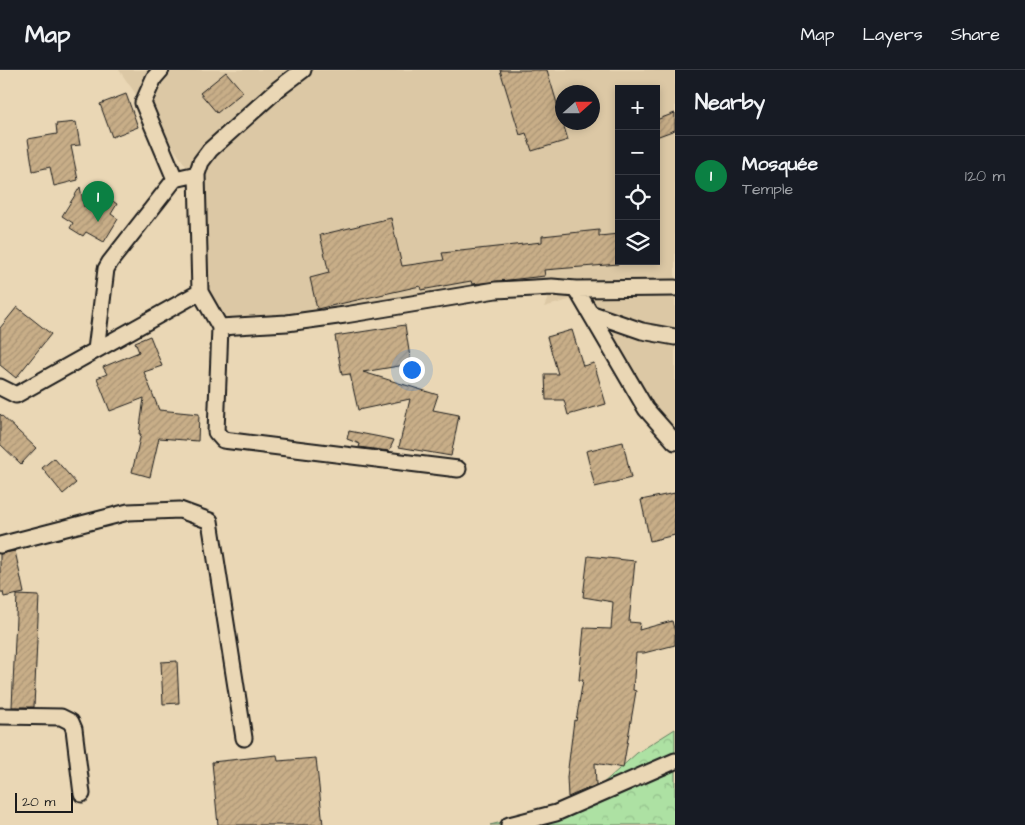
<!DOCTYPE html>
<meta charset="utf-8">
<style>
:root{--surface:#171b24;--page:#20242c;--text:#f1f3f6;--muted:#9ea1a6;--line:#363941;--accent:#0b8043}
body{margin:0;font-family:"Architects Daughter",sans-serif;background:var(--page);color:var(--text)}
.controls{position:absolute;right:15px;top:15px;display:grid;overflow:hidden;border-radius:0px;box-shadow:0 2px 8px #0003}
.controls button{width:45px;height:45px;display:grid;place-items:center;padding:0;border:0;border-bottom:1px solid var(--line);background:var(--surface);color:var(--text);font:25px sans-serif}
.compass{position:absolute;left:555px;top:15px;width:45px;height:45px;border-radius:50%;background:var(--surface);box-shadow:0 2px 8px #0003;rotate:69deg}
.scale{position:absolute;left:15px;bottom:12px;width:58px;box-sizing:border-box;padding-left:5px;border:2px solid #1c1c1c;border-top:0;font-size:14px;line-height:18px;white-space:nowrap;color:#1c1c1c;-webkit-text-stroke:4px #ead7b5;paint-order:stroke}
.you{position:absolute;left:411px;top:299px;width:18px;height:18px;margin:-12px;border:4px solid #fff;border-radius:50%;background:#1a73e8;box-shadow:0 0 0 8px #1a73e833}
.badge{display:grid;place-items:center;width:32px;height:32px;border-radius:50%;background:var(--accent);color:#fff;font-size:16px;font-weight:700}
.pin{position:absolute;translate:-50% -41px;filter:drop-shadow(0 1px 2px #0008)}
.pin::after{content:'';position:absolute;top:26px;width:18px;height:15px;background:inherit;clip-path:polygon(0 0,100% 0,50% 100%)}
.list{margin:0;padding:0;list-style:none}
h2{display:flex;justify-content:space-between;align-items:center;height:65px;margin:0;padding:0 20px;font-size:21px}
h2 small{font-size:16px;font-weight:400;color:var(--muted)}
.list li{display:grid;grid-template-columns:32px 1fr auto;gap:15px;align-items:center;box-sizing:border-box;height:80px;padding:0 20px;border-top:1px solid var(--line)}
.list b{display:block;font-size:19px;white-space:nowrap}
.list p{margin:0;font-size:16px;white-space:nowrap;color:var(--muted)}
.list em{font-size:16px;font-style:normal;color:var(--muted)}
.icon{flex:none;width:28px;height:28px;fill:none;stroke:currentColor;stroke-width:2;stroke-linecap:round;stroke-linejoin:round}
.map{position:relative;flex:none;width:675px;height:755px;overflow:hidden}
header{display:flex;align-items:center;gap:30px;box-sizing:border-box;height:70px;padding:0 25px;background:var(--surface);border-bottom:1px solid var(--line)}
header strong{font-size:24px}
nav{display:flex;gap:28px;margin-inline-start:auto;font-size:18px}
main{display:flex}
aside{flex:1;background:var(--surface)}
.map>svg:first-child{display:block}
</style>
<header>
<strong>Map</strong>
<nav><a>Map</a><a>Layers</a><a>Share</a></nav>
</header>
<main>
<div class="map">
<svg width="675" height="755" viewBox="0 0 675 755">
<defs>
<pattern id="forest-crowns" width="20" height="18" patternUnits="userSpaceOnUse" patternTransform="scale(1.25)"><rect width="20" height="18" fill="#ade1a3"/><path d="M2 6a3 3 0 1 1 6 0M12 15a3 3 0 1 1 6 0" fill="none" stroke="#94c08c"/></pattern>
<pattern id="building-hatch" width="6" height="6" patternUnits="userSpaceOnUse" patternTransform="scale(1.25)"><rect width="6" height="6" fill="#c8ae88"/><path d="M-1 1l2-2M0 6l6-6M5 7l2-2" fill="none" stroke="#ab9575"/></pattern>
</defs>
<rect width="100%" height="100%" fill="#ead7b5"/>
<filter id="ink" filterUnits="userSpaceOnUse"><feTurbulence type="fractalNoise" baseFrequency=".02" numOctaves="2"/><feDisplacementMap in="SourceGraphic" scale="10" xChannelSelector="R" yChannelSelector="G"/><feConvolveMatrix kernelMatrix="1 2 1 2 8 2 1 2 1" color-interpolation-filters="sRGB"/></filter>
<g filter="url(#ink)">
<path fill="#dcc8a5" fill-rule="evenodd" d="M119,0h556v375l-88,-150 -43,12 8,-19 -265,35 -28,11 -31,-4 -28,-38 -9,-119zM619,19h37v172h-37zM562,22h30v30h-30z"/>
<path fill="url(#forest-crowns)" stroke="#647e60" d="M675,659v96h-185l92,-23 55,-49z"/>
<path fill="url(#building-hatch)" stroke="#1c1c1c" d="M500,0h47l21,70 -36,11 -6,-18 -6,2z
M226,2l17,20 -26,21 -17,-20z
M126,24l12,33 -26,10 -12,-33z
M675,43v17l-19,7v-17z
M76,52l4,23 -9,1 7,34 -24,6 -4,-19 -17,4 -5,-32 29,-5 -1,-10z
M97,116l13,7 -3,4 10,7 -6,10 7,5 -14,23 -18,-10 -3,4 -13,-8 3,-5 -11,-7 18,-29 4,20z
M391,148l11,48 42,-6 -2,-7 100,-11v-6l57,-6v6l20,-2v30l-75,6 1,6 -73,8 -1,-3 -50,9 -1,-4 -103,23 -7,-31 19,-5 -9,-38z
M17,237l34,27 -35,44 -16,-13v-37z
M405,255l6,39 -48,8 75,23 -5,15 26,5 -8,41 -52,-9 11,-48 -52,11 -8,-36 -8,1 -7,-39z
M572,260l11,36 11,-3 12,41 -38,11 -4,-15h-18l-1,-26h13l-11,-37z
M150,266l12,30 -18,6 15,38 40,4 -1,27 -39,-3 -9,39 -18,-5 9,-38h-2l5,-36 -34,13 -13,-33 10,-4 -4,-7 36,-15 -4,-10z
M0,344l36,34 -15,16 -21,-20z
M349,361l31,6 14,3 -5,11 -30,-4 1,-3 -13,-5z
M623,372l8,36 -36,9 -9,-36z
M54,388l22,25 -13,11 -21,-26z
M675,423v42l-25,6 -9,-41z
M15,481l9,42 -20,4 -1,-5h-3v-38z
M588,486l47,5 -6,61 11,1 -1,7 33,-9 3,11v13l-31,8h-8l-3,37 3,1 -13,77 -28,-5 1,22 -28,12 -1,-20 7,-57 2,1 7,-41h-4l5,-52 27,1 2,-27 -30,-5z
M17,525l22,1 -5,111h-22z
M177,591l2,42 -16,1 -2,-42z
M277,685l1,6 38,-3 7,67h-105l-6,-63z"/>
<g fill="none" stroke-linecap="round" stroke-linejoin="round">
<g stroke="#1c1c1c" stroke-width="19">
<path id="street" d="M161,0l-7,8 -11,25 32,76
M303,0l-25,19 -68,61 -9,12 -4,12 3,118 20,35 67,-4 58,-8 151,-25 56,-3 24,2 99,-1
M576,219l70,120 29,33
M590,243l52,18 33,6
M220,257l-4,105 7,8 235,29
M96,280l10,-81 4,-7 65,-83 22,-5
M0,317l16,8 184,-103
M0,475l128,-33 52,-2 30,11 34,217
M0,646l61,1 10,5 3,7 8,65
M509,755l47,-12 119,-52"/>
</g>
<use href="#street" stroke="#ead7b5" stroke-width="15"/>
</g>
</g>
</svg>
<div class="controls">
<button>+</button>
<button>−</button>
<button><svg class="icon" aria-label="locate" viewBox="0 0 24 24"><circle cx="12" cy="12" r="6"/><path d="M12 2v4M12 18v4M2 12h4M18 12h4"/></svg></button>
<button><svg class="icon" aria-label="layers" viewBox="0 0 24 24"><path d="M12 4l9 5-9 5-9-5zM3 14l9 5 9-5"/></svg></button>
</div>
<svg class="compass" viewBox="-18 -18 36 36"><path d="M0-13l5 13h-10z" fill="#e53935"/><path d="M0 13l5-13h-10z" fill="#9ea1a6"/></svg>
<div class="scale">20 m</div>
<div class="you"></div>
<div class="pin badge" style="left:98px;top:152px">1</div>
</div>
<aside>
<h2>Nearby<small></small></h2>
<ul class="list">
<li><span class="badge">1</span><div><b>Mosquée</b><p>Temple</p></div><em>120 m</em></li>
</ul>
</aside>
</main>
